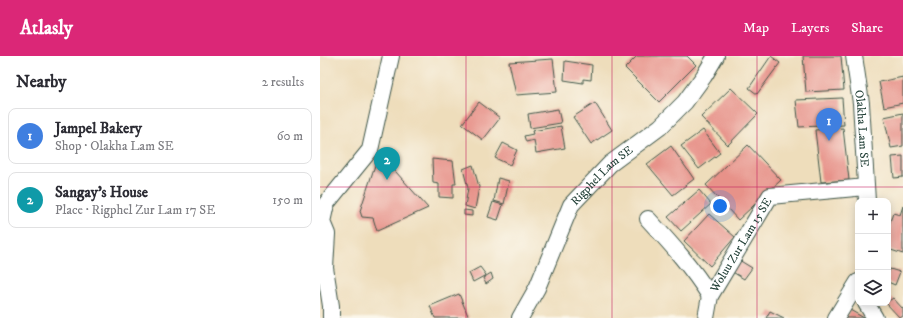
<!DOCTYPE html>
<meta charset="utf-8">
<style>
:root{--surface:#fff;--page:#f7f7f7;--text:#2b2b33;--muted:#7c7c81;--line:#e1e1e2;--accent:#db2777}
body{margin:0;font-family:"IM FELL DW Pica",serif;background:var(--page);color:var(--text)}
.controls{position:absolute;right:12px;bottom:12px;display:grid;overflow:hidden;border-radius:8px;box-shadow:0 2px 10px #0003}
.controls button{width:36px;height:36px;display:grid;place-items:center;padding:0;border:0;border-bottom:1px solid var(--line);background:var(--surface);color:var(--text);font:20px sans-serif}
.you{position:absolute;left:400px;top:150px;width:14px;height:14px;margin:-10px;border:3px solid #fff;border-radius:50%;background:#1a73e8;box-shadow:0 0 0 6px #1a73e833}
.badge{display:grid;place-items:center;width:26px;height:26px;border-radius:50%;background:var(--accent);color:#fff;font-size:13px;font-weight:700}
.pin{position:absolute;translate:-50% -33px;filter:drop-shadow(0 1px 2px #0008)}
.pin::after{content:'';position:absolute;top:21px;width:14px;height:12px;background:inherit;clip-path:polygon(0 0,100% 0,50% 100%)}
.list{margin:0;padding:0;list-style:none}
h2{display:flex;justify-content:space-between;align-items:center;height:52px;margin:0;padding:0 16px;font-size:17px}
h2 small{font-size:13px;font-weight:400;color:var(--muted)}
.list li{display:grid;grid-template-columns:26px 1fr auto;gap:12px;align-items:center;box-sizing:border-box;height:56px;margin:0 8px 8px;padding:0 8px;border:1px solid var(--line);border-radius:8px}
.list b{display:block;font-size:15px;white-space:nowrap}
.list p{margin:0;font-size:13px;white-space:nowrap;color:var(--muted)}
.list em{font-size:13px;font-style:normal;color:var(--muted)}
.icon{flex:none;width:22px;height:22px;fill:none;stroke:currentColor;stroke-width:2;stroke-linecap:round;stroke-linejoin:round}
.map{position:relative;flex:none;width:583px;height:262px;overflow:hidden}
header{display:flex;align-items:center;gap:24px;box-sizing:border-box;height:56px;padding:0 20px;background:var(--accent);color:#fff}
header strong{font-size:19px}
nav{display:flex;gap:22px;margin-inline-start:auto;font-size:14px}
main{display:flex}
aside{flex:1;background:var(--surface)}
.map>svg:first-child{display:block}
</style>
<header>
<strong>Atlasly</strong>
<nav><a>Map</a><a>Layers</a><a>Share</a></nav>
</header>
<main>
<aside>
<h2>Nearby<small>2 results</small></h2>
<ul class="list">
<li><span class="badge" style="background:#3f7fe0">1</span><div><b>Jampel Bakery</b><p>Shop · Olakha Lam SE</p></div><em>60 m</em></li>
<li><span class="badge" style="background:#0f9aa8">2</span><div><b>Sangay's House</b><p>Place · Rigphel Zur Lam 17 SE</p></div><em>150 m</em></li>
</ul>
</aside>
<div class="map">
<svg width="583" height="262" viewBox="0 0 583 262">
<rect width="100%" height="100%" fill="#fbf7ec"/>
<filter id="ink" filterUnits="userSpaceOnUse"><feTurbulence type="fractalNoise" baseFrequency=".025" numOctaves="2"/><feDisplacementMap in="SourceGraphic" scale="8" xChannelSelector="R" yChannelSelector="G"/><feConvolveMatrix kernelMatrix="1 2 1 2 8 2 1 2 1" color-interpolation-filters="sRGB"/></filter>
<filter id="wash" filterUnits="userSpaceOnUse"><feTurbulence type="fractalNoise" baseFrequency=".012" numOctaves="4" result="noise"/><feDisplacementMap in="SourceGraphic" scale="16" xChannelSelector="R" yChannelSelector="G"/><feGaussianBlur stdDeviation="0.9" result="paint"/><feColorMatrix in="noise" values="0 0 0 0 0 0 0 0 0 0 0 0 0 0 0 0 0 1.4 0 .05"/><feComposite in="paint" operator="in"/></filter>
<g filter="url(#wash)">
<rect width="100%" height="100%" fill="#edb"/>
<g id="blocks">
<path fill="#e79289" d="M317,0h50l9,9 -37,37 -34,-34z
M451,0l9,7 -23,31 -8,-6z
M483,0h38l3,34 -38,2z
M233,3l4,33 -41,3 -7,-33z
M245,5l27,4 -1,15 -8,-1v4l-19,-3z
M583,21v26l-19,4 -5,-25z
M411,32l27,26 -30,31 -27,-28z
M522,42l2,27 -45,2 -3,-27z
M159,46l21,16 -17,22 -21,-16z
M275,47l17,27 -21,14 -18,-27z
M238,53l3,14 -31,5 -2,-14z
M583,57v33l-12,2 -7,-31z
M241,70l4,22 -29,5 -2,-13 -8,2 -2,-6 9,-2 -1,-3z
M523,72l6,52 -28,2 -6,-52z
M383,74l17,23 -21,16 -18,-23z
M183,87l14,7 -7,15 -15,-7z
M428,89l33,35 -43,40 -32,-35z
M351,90l23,33 -21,16 -26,-31z
M59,97l49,55 -51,23 -4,-13 -11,-1 -2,-6z
M583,100v21l-9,1 -2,-21z
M112,103l21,2 3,23h-3v14l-14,-1v-13l-6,-1z
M153,109l6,22 -4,22 -10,-3 3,-18 -5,-19z
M178,122l11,3 -5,23 -10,-3z
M379,134l12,14 -30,27 -13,-14z
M173,146l10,3 -5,15 -10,-3z
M583,150v48l-15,-5v-21l5,-15 7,2z
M144,154l8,1v5l-8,-1z
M389,158l26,23 -25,29 -26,-25z
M419,204l13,8 -8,11 -13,-8z
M160,211l6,8 -13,7 -4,-9z
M570,213l10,3 -5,13 -7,-3v-8z
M171,217l2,6 -7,5 -3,-6z
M139,238l10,24h-34l-5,-12z
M573,242l10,11v7l-3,2 -14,-15z
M530,254l14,8h-18z
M450,255l14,7h-18z"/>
</g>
</g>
<g filter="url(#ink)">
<use href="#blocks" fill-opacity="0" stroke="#3e5548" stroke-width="1"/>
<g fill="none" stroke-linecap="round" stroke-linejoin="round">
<g stroke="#3e5548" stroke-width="18">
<g id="street">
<path id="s1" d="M534,0l7,47 6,98"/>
<path d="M328,163c22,24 44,48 62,77"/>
<path d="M546,247l9,15"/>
<path d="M11,262v-12l-6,-38 2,-34 -5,-12 4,-18 44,-54 21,-94"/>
<path id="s2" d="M200,262l17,-30 34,-83 39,-41 50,-37 25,-25 19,-26 12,-20"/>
<path id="s3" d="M386,262l4,-22 60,-100 96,-9"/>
<path d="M516,262l22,-36"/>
</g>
</g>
<use href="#street" stroke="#fff" stroke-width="16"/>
</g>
</g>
<path fill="none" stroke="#c2185b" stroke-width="1" stroke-opacity="0.55" d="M146,0v262M292,0v262M437,0v262M0,131h583"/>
<g text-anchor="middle" stroke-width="4" stroke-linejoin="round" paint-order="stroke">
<g font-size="12" fill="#1f3d34" stroke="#fbf7ec">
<text dy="4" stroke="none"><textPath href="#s1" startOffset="73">Olakha Lam SE</textPath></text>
<text dy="4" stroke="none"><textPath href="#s2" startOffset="167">Rigphel Lam SE</textPath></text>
<text dy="4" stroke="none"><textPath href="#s3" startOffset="82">Woluu Zur Lam 15 SE</textPath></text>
</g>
</g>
</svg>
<div class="controls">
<button>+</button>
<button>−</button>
<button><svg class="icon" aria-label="layers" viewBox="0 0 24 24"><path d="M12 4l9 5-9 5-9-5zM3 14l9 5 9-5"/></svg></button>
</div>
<div class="you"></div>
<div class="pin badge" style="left:509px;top:85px;background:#3f7fe0">1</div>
<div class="pin badge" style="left:67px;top:124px;background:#0f9aa8">2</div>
</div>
</main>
